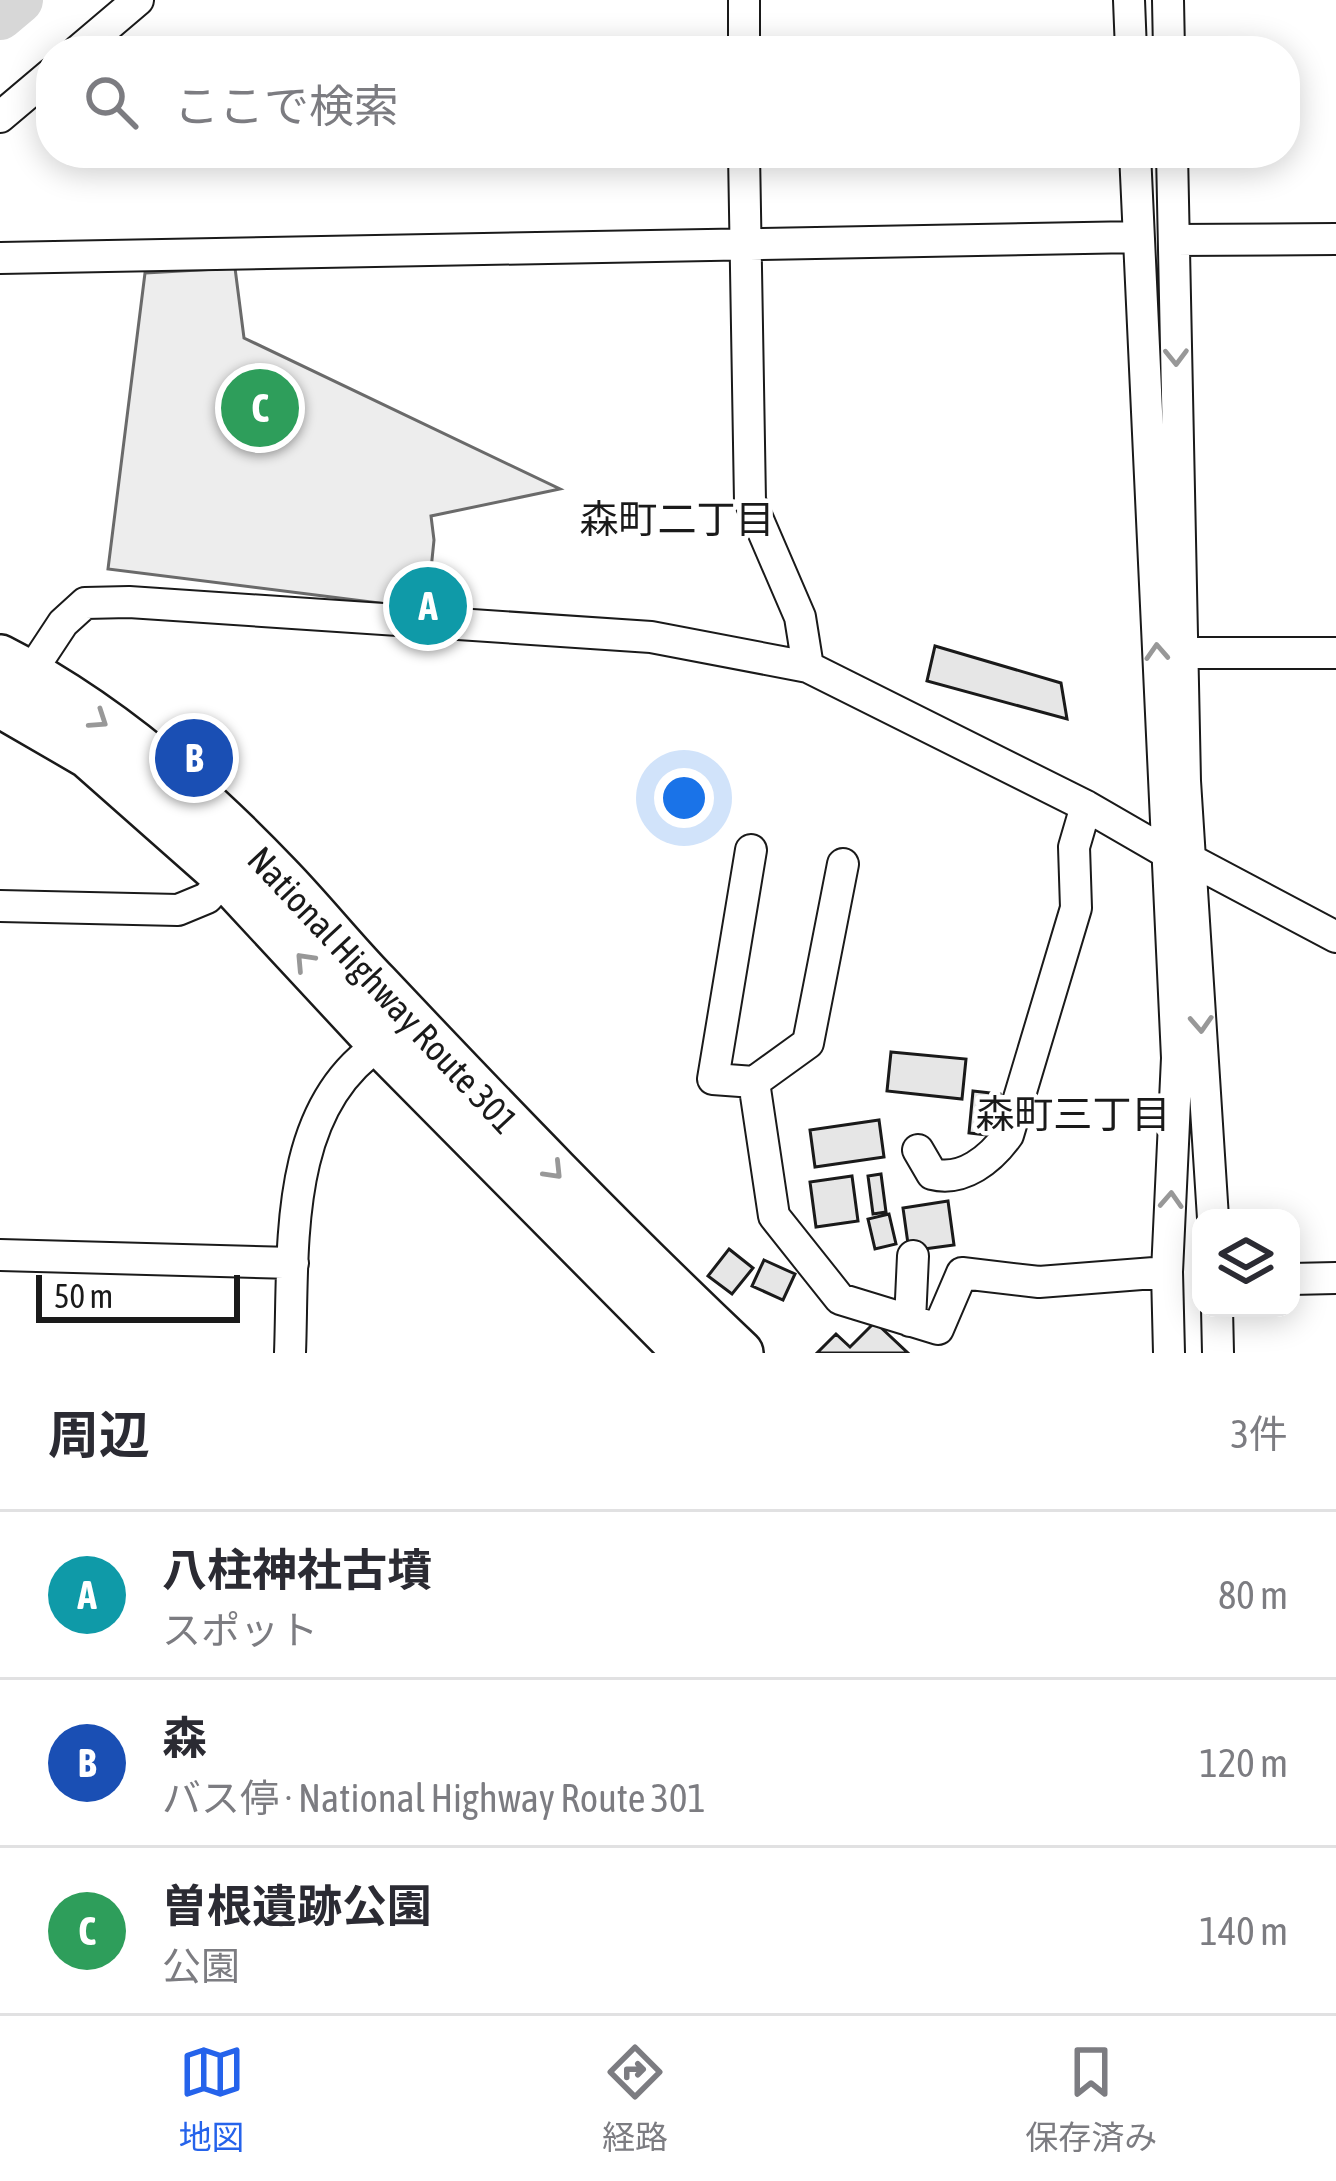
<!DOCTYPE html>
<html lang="ja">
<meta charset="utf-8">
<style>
:root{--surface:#fff;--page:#f2f2f3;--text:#2b2b33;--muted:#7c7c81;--line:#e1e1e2;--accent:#2563eb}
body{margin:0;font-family:"Asap Condensed","Noto Sans JP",sans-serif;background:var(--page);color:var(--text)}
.controls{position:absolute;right:36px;bottom:36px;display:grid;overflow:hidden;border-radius:24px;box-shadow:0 6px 30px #0003}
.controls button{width:108px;height:108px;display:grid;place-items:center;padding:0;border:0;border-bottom:3px solid var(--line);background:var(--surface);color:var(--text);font:60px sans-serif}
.scale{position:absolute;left:36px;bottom:30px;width:204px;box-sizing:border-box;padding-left:12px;border:6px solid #1a1a1a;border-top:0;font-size:33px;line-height:42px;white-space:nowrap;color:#1a1a1a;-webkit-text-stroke:9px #fff;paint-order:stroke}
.you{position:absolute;left:684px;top:798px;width:42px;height:42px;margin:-30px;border:9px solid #fff;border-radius:50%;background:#1a73e8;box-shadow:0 0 0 18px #1a73e833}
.badge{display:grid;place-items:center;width:78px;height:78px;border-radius:50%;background:var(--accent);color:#fff;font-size:39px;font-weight:700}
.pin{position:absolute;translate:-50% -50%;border:6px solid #fff;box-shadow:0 3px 12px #0006}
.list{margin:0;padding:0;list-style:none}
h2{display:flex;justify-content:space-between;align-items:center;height:156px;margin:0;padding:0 48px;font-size:51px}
h2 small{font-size:39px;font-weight:400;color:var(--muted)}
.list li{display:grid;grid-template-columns:78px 1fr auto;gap:36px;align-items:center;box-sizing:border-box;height:168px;padding:0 48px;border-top:3px solid var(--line)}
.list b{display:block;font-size:45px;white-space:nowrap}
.list p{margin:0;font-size:39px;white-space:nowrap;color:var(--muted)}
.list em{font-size:39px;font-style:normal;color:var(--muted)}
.icon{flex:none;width:66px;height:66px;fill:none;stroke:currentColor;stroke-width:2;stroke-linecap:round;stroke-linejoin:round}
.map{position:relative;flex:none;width:1336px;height:1353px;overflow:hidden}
.search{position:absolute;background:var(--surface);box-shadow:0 6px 30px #0003;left:36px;right:36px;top:36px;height:132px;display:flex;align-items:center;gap:30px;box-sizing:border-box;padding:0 42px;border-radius:48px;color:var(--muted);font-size:45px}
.sheet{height:660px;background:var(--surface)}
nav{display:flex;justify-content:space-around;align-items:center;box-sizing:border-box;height:168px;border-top:3px solid var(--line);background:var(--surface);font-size:33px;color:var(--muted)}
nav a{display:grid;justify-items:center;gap:6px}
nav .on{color:var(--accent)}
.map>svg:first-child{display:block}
</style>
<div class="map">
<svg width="1336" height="1353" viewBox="0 0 1336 1353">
<rect width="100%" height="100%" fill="#fff"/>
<path fill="#ededed" stroke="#6a6a6a" stroke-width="3" d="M235,268l9,70 316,151 -129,27 3,24 -7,69 -319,-40 37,-296z"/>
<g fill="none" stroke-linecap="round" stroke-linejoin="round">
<path stroke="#d7d7d7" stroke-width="48" d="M0,16l19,-16"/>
</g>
<path fill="#e6e6e6" stroke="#1a1a1a" stroke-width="3" d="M935,646l126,37 6,36 -140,-38z
M891,1052l75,7 -4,40 -75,-8z
M973,1091l27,3 -4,42 -27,-3z
M879,1120l5,37 -69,10 -5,-37z
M881,1174l5,38 -13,2 -5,-38z
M852,1176l6,45 -42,6 -6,-45z
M948,1201l6,44 -45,6 -6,-43z
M889,1214l7,30 -21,5 -7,-30z
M729,1249l24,19 -21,26 -24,-18z
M764,1260l31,14 -12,26 -31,-14z
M875,1322l33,31h-91l19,-19 14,13z"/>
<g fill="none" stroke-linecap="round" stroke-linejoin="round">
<g stroke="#1a1a1a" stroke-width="34">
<path id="minor" d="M1129,0l2,51
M1168,0l1,51
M78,51l60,-51
M744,51v-51
M0,117l51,-43
M744,153l6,348 50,116 8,50
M1135,153l42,905 -10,214 2,81
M1172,153l13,628 28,437
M1174,240l162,-1
M0,258l1138,-21
M1182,653h154
M30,673l33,-50 22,-20 44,-1 522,35 157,30 278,139 83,48 22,6 145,77
M751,850l-38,229 41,3
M843,864l-35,179 -54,39 20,134 66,83 98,30 24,-56 77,9 128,-10
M0,906l178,4 29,-12 19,-21
M918,1150l14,24c31,8 59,-15 76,-39l68,-227 -2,-61 12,-41
M0,1255l293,8
M1291,1279l45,-1
M1217,1308l1,45
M910,1321l3,-65
M290,1353c4,-104 -8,-245 91,-309"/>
</g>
<g stroke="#1a1a1a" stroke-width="50">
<path id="highway" d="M0,658c105,53 197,133 278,218 34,35 64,73 98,108 119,126 238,250 364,369
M0,704l88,51 138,122 155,167 306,309"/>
</g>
<use href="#minor" stroke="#fff" stroke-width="30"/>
<use href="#highway" stroke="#fff" stroke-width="45"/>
</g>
<defs><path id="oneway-chevron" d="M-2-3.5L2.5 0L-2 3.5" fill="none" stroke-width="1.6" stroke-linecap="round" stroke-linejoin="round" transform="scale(3)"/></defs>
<g stroke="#989898">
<use href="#oneway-chevron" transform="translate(1176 357) rotate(89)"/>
<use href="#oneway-chevron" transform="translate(1157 652) rotate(-93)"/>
<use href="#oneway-chevron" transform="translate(99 720) rotate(34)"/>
<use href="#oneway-chevron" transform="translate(304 961) rotate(-133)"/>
<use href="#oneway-chevron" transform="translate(1201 1024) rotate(87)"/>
<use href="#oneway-chevron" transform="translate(554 1171) rotate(46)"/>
<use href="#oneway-chevron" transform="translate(1171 1200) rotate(-87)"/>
</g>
<g text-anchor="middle" stroke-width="9" stroke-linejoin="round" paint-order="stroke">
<g font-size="36" fill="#1a1a1a" stroke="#fff">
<text transform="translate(383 990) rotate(47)" y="13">National Highway Route 301</text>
</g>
<g font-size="39" fill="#1a1a1a" stroke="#fff">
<text x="677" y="533">森町二丁目</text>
<text x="1073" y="1128">森町三丁目</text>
</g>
</g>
</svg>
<div class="controls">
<button><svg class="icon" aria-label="layers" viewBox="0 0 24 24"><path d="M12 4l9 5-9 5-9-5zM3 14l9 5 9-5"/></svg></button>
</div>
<div class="scale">50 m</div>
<div class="you"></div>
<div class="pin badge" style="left:428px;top:606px;background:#0f9aa8">A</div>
<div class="pin badge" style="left:194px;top:758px;background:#1a4fb4">B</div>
<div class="pin badge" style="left:260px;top:408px;background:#2e9e5b">C</div>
<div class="search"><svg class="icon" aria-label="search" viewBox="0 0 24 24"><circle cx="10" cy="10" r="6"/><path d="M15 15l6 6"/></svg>ここで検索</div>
</div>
<section class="sheet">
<h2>周辺<small>3件</small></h2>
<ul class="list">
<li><span class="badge" style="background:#0f9aa8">A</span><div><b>八柱神社古墳</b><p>スポット</p></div><em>80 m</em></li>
<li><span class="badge" style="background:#1a4fb4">B</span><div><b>森</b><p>バス停 · National Highway Route 301</p></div><em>120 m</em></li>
<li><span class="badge" style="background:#2e9e5b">C</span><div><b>曽根遺跡公園</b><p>公園</p></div><em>140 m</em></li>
</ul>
</section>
<nav>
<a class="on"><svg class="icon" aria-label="map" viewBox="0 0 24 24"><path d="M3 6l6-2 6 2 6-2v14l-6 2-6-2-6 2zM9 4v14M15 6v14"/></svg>地図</a>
<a><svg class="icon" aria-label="directions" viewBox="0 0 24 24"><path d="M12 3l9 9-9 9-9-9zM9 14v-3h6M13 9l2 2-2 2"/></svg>経路</a>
<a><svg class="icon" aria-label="saved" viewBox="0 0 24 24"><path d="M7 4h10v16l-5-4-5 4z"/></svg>保存済み</a>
</nav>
